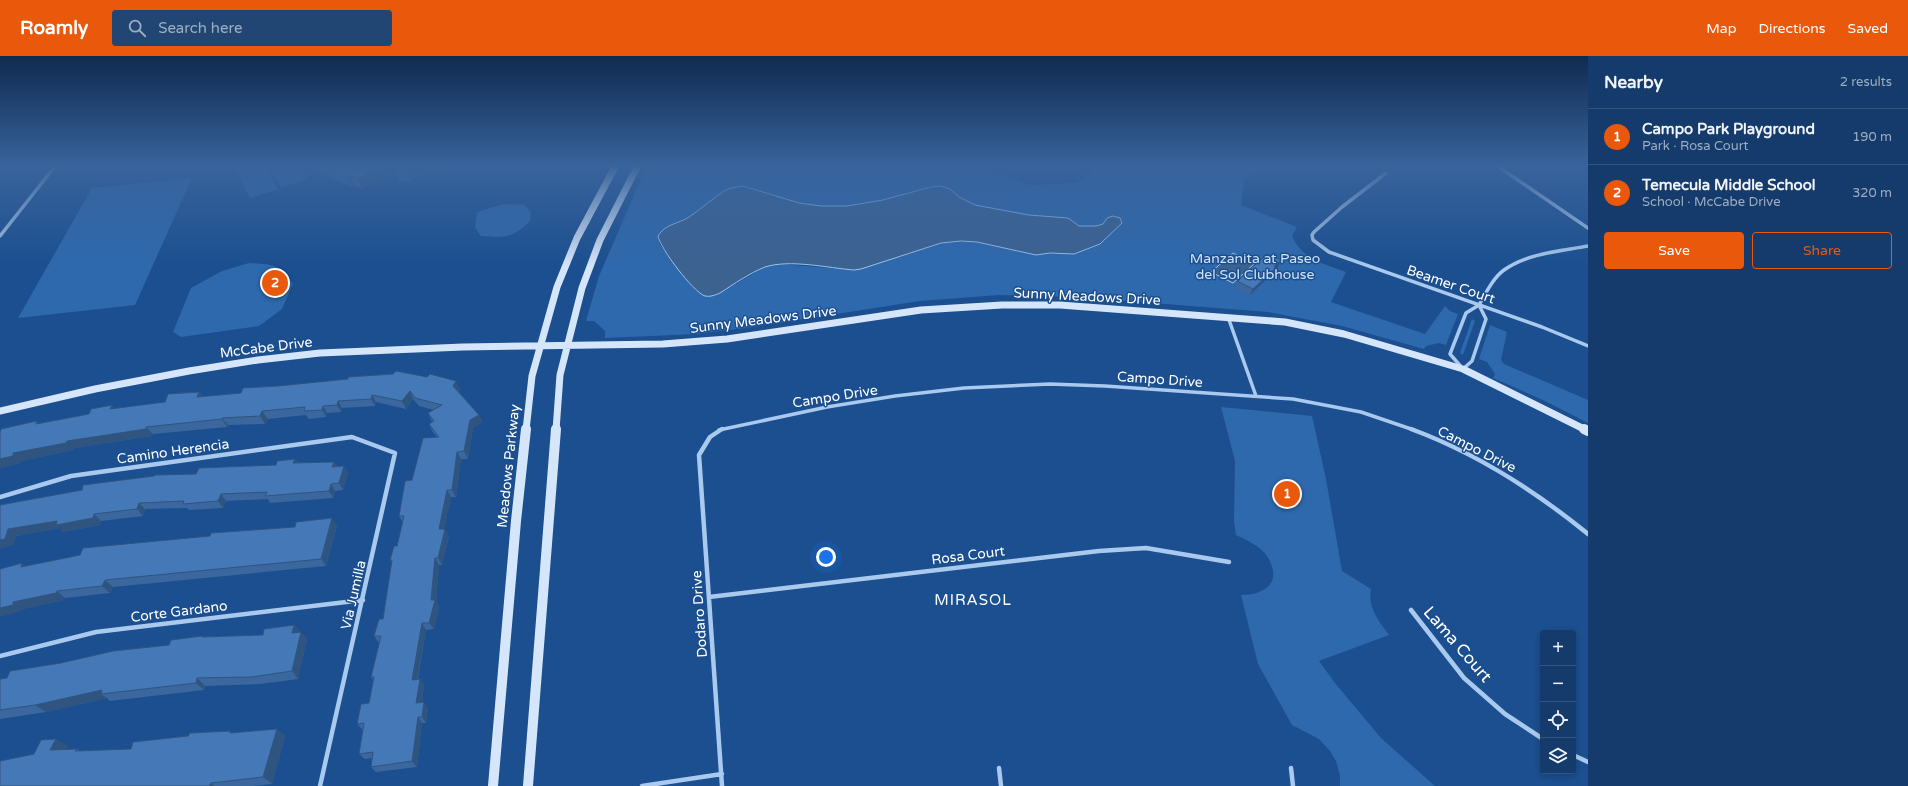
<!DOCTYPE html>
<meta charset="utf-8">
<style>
:root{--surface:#143b6b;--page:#214673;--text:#f1f3f6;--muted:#9dadc1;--line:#33557e;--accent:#ea580c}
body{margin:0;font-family:"Varela Round",sans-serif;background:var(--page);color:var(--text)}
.controls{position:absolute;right:12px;bottom:12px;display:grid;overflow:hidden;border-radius:4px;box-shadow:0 2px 6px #0003}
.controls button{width:36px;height:36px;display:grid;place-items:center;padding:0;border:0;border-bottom:1px solid var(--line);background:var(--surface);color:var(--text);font:20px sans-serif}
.you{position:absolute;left:826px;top:501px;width:14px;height:14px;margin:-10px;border:3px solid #fff;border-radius:50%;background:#1a73e8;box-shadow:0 0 0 6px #1a73e833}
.badge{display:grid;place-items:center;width:26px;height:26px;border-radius:50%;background:var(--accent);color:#fff;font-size:13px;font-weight:700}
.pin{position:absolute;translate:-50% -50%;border:2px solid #fff;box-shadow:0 1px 4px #0006}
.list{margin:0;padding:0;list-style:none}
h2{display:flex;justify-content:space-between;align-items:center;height:52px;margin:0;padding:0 16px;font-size:17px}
h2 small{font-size:13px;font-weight:400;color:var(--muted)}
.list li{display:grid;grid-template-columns:26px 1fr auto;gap:12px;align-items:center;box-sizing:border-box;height:56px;padding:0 16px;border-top:1px solid var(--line)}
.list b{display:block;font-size:15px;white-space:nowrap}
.list p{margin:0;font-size:13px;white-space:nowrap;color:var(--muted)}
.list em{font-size:13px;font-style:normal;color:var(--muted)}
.actions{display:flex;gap:8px;padding:12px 16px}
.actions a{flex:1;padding:9px 0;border:1px solid var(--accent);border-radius:4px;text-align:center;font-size:14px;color:var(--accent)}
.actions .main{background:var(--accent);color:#fff}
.icon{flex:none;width:22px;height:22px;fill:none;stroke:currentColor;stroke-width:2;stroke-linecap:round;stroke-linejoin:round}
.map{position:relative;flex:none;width:1588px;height:730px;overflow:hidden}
header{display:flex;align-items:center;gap:24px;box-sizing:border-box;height:56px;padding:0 20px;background:var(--accent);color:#fff}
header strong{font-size:19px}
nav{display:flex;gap:22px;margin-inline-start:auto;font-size:14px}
.search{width:280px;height:36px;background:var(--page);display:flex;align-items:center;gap:10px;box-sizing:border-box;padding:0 14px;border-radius:4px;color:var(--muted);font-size:15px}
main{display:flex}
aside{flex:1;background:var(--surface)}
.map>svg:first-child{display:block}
</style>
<header>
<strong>Roamly</strong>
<div class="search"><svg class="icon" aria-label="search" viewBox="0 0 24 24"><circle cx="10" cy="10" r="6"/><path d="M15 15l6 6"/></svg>Search here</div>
<nav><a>Map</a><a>Directions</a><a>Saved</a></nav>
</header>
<main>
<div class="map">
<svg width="1588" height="730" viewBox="0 0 1588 730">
<rect width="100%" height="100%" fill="#1b4f8f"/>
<path fill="#2e69ad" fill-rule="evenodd" d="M233,109h32l13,24 -28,9z
M268,109h32l8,14 -27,8z
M647,109h337l10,7 37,13 45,-2 25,-18h171l-22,9 -6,5 -3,26 56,22 -5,9c10,23 32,28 54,36l-15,30 94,32 20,-28 5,5 8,3 -12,31 -7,-2 -13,3 -2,3 -82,-23 -74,-14 -192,-15 -77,-2 -79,6 -174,27 -50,6 -91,4v-7l-11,-10h-8l13,-45zM931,131h15l13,10 16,8 54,10 39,3 11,8h17l7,-2 4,-6 15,5 -22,21 -26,10 -24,-1 -14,2 -60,-13 -15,-1 -20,2 -80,26 -7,1 -74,-6 -15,3 -45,26 -24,-2 -13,-15 -24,-33 7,-16 21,-9 29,-21h62l21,6 22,3h26l36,-6z
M192,122l-57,127 -117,13 74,-130z
M511,148l14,1 6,8 -1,8c-17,17 -25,17 -49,15l-6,-9 2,-15 23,-7z
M249,207c22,1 32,1 44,21l-11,25 -23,17 -78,11 -8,-5 18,-44 31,-17z
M1472,263l3,2 -12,34 -3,-2z
M1490,269l17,7 -6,28 3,4 84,36v23l-43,-22 -52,-23 2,-4 -8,-12 -8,-3z
M1221,351l91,9 14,63 16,92 29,18c-4,17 8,33 18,46l-70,26 16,22 46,55 54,48h-95v-11l-4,-14 -6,-10 -11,-12 -27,-14 -34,-61 -17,-69c25,0 42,-13 26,-39 -7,-10 -20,-16 -31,-21l-2,-14 1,-60z"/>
<path fill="#3c6290" stroke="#9cc4f0" d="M743,130l56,17 22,3h26l36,-6 48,-13 9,-1 10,3 9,8 16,8 54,10 39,3 11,8h17l7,-2 4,-6 6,-2 7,2 2,5 -22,21 -26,10 -24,-1 -14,2 -59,-13 -16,-1 -20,2 -80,26 -7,1c-26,-2 -64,-11 -89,-3 -15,6 -31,17 -45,26 -5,2 -9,4 -15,3 -12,-4 -45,-48 -47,-60 7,-12 20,-12 31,-19 12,-8 23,-18 35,-26l7,-3z
M1233,197l21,11 -21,19 -22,-11z"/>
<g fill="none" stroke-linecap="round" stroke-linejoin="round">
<path stroke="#a9c9ee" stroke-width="3.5" d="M1496,109l92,63
M1386,117l-44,34 -28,25 -2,3 1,5 16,12 213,75 46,19
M0,180l56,-71
M1479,249l7,14 -14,42 -9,8 -13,-15 16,-41z
M1479,249c7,-12 14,-27 25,-35 24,-17 57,-19 84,-24
M1228,261l28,79
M719,374l108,-23 68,-11 69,-8 86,-4 55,2 188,13 68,13 53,18"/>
<path stroke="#a9c9ee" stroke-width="4.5" d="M1411,373c65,24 123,61 177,105
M0,441l71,-21 281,-39 43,16 -75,333
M709,541l390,-46 47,-3 83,14
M1411,554l53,68 41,36 38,25
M0,600l96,-24 267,-32
M1573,699l15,7
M999,712l2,18
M1291,712l2,18
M642,730l80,-12
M722,730l-23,-331 11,-18 12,-8"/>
<path stroke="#d6e6fa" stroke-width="7" d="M0,355l95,-22 94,-18 69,-11 62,-7 143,-6 200,-3 64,-5 194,-29 81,-5h58l225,17 59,12 119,35 123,61
M526,374l6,-54 25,-89 20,-49 39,-73
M556,374l4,-55 22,-87 18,-48 38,-75"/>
<path stroke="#d6e6fa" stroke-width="10" d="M1584,373l4,2
M493,730l23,-265 10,-92
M528,730l28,-357"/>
</g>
<path fill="#3a679d" d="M311,109h163l-1,1 -42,4 -2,6 -17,2 -1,3 -11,1 -2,-5 -21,3 -15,9 -8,-3 -3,1 -39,-19z
M1278,211l-4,3 -2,4 -23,22 -15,-8 3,-7z
M460,333l-2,2 21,24 3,7 -9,6 -5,31h-7l-5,38h-5l-7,32h1l4,7 -7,29h-3l-3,36 3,6 -5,22 -8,1 -8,49h2l4,6 -2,17 6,6 -2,15h-4l-5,44 -41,5 -5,-5 1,-9 -7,1 -6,-5 4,-24 -6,-6 12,-21 4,-23 -2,-3 8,-34 -5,-7 9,-17 9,-56 -2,-3 7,-14 6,-23 -4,-7 13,-36 25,-43 -5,-6 -3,-7 3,-2 -4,-9 6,-3 -15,-4 -6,-7 -7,10 -30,-7 -1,4 -33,2 -1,4 -14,1 -1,4 -17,2 -3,-4 -38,4 -3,5 -37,1 -1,2 -74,7 -1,2 -78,12 -1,2 -52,11 -1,2 -20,5v-35l36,-12 3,3 50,-10 26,-5 50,-7 34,-10 4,4z
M295,403l3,4 36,-1 3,4h7l4,7 -5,17 -8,1 -2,7 -63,5 -2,-4 -42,2 -3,7 -34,2 -2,-2 -42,1 -2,7 -42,5 -1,4 -37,7 -3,-4 -44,8 -3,9 -13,-40 196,-31 80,-9z
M337,470l-11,40 -213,21 -3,6 -45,5v2l-43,9v2l4,-45z
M294,569l13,14 -9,40 -38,5 -55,2 -1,4 -94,11 -3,-3 -61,14 -46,7v-40l7,-1 54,-15 108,-18 33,-9 2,1 59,-2z
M277,673l8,7 -13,48 -18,2h-254l34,-32 34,-8 -1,3h10l4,2 50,-2 102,-16z"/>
<path fill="#305480" d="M426,109h3l2,5 -2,6 -17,2 -1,3 -4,-11 1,-2z
M397,110l-1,6 2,5 -21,3 -15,9 -4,-10 15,-9z
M350,119l4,11 -3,1 -4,-10z
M1281,204l-3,7 -4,3 -2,4 -23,22 4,-7z
M456,325l4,8 -4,4 -3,-7z
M410,335l3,8 -7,10 -4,-8z
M199,336l6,7 -8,-2z
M372,339l4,7 -1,4 -4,-7z
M338,345l4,7 -1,4 -4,-7z
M112,349l6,8 -8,-4z
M323,350l4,7 -1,4 -4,-7z
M262,355l6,8 -3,5 -5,-8z
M479,359l3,7 -9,6 -5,31 -4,-8 6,-31z
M222,362l6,7 -1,2 -5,-8z
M146,371l7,7 -1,2 -78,12 -1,2 -52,11 -1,2 -20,5v-9l13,-6 54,-12z
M457,396l4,7 -5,38 -4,-7z
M295,403l5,7 -7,-3z
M334,406l4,7 -6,-2z
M344,410l4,7 -5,17 -4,-7z
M331,428l4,7 -2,7 -4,-7z
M447,434l4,7 -8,39 -4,-7z
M221,438l5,7 -3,7 -5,-7z
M139,447l6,6 -2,7 -6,-7z
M94,458l7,7 -1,4 -37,7 -3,-4 -44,8 -3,9 -13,4v-9l8,-11z
M332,462l5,8 -11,40 -5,-7z
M445,473l4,7 -7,29 -4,-7z
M435,502l4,7 -3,36 3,6 -5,22 -5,-6z
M22,507l9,7 -10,-3z
M105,524l8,7 -3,6 -8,-7z
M57,535l8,7v2l-43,9v2l-22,6v-9l13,-6z
M422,567l4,7 -10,56 -4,-6z
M294,569l13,14 -9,40 -6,-8v-38z
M197,622l8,8 -1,4 -8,-7z
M420,623l4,6 -3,24 -5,-6z
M102,634l-1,4 6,4 -61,14 -11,-7z
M424,646l4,6 -2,15 -4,-6z
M418,661l4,6 -5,44 -5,-6z
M277,673l8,7 -13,48 -9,-7z
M56,683l12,7 -5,12 -13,-8z
M211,727l4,3h-6z"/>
<path fill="#4478b7" stroke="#305480" d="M322,109h104l-1,1 -17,2 -1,2 -11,2 1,-6 -24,4 -15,9 -8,-4 -3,2z
M1267,198l14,6 -7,7 2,1 -23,21 -16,-8z
M396,315l31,6 3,-3 26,7 -3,5 26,29 -9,5 -6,31 -7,1 -5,38h-5l-8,39h6l-7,29h-3l-4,42h4l-6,23h-7l-10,57 8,-1 -4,24 8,-1 -2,15h-4l-6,44 -41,6 2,-15 -14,2 5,-31 -7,1 4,-20 8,-1 5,-26h-3l10,-41h-7l5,-17h4l9,-59h-2l4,-14h3l7,-30h-5l6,-35 7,-1 11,-42 16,-1 -10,-13 5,-3 -6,-8 14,-8 -27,-7 -5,-7 -8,10 -30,-6 -1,4 -33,2 -1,4 -14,1 -1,4 -18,1 1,-4 -43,4 -2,5 -38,2v1l-76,8v2l-79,12 -1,2 -53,10v3l-13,3v-26l1,-4 35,-8v3l53,-10 2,-5 21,-4 -2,4 55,-7 3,-8 31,-2 -2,5 44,-4 2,-5 35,-2 70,-7v-2l45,-3z
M295,403l-2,4 41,-1 -2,5 12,-1 -5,17 -8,1 -2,7 -64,5 2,-4 -46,2 -3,7 -35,3 1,-3 -45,2 -2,6 -43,5 -1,4 -37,7 1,-4 -49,8 -3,10 -5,1v-35l82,-15 1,-5 71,-9 1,-1 41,-1 3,-6 77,-3 1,-4z
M332,462l-11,41 -216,21 -3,6 -45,5 -1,2 -43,9v3l-13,3v-39l22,-6 -1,4 59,-12 3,-7 127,-12 1,-3 84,-6 1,-5z
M294,569l-2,8 9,-1 -9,39 -40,6 -55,1 -1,5 -95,11 1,-4 -67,15 -35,5v-31l7,-1 3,-7 51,-8 52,-12 56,-6 2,-5 31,-4v1l61,-2 1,-6z
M277,673l-14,48 -52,6 -2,3h-209v-25l34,-7 7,-14 15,-1 -6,11 27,-1 -2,2 56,-2 2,-7 55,-6 2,-3 40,-2v2z"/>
<linearGradient id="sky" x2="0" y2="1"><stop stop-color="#0f2b4f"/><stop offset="0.52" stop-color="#39639b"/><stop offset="1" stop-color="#39639b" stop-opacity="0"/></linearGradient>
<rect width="1588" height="211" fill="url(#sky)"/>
<g text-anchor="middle" stroke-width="3" stroke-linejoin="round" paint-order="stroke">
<g font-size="14" fill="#cfe3fa" stroke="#1b4f8f">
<text x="1255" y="207">Manzanita at Paseo<tspan x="1255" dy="16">del Sol Clubhouse</tspan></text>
</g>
<g font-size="14" fill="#fff" stroke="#1b4f8f">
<text transform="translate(1451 228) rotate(19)" y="5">Beamer Court</text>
<text transform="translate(1087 240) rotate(3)" y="5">Sunny Meadows Drive</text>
<text transform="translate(763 263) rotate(-7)" y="5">Sunny Meadows Drive</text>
<text transform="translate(266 291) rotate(-7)" y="5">McCabe Drive</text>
<text transform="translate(1160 323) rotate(4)" y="5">Campo Drive</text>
<text transform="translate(835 340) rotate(-9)" y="5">Campo Drive</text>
<text transform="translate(1477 393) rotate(27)" y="5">Campo Drive</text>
<text transform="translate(173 395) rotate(-8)" y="5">Camino Herencia</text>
<text transform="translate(508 410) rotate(-84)" y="5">Meadows Parkway</text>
<text transform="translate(968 499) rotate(-7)" y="5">Rosa Court</text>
<text transform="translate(353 539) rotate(-77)" y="5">Via Jumilla</text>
<text transform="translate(179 555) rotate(-7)" y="5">Corte Gardano</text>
<text transform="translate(699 558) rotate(-94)" y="5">Dodaro Drive</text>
</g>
<g font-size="15" letter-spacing="1" fill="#fff" stroke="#1b4f8f">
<text x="973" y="549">MIRASOL</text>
</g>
<g font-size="17" fill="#fff" stroke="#1b4f8f">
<text transform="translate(1458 588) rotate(49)" y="6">Lama Court</text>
</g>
</g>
</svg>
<div class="controls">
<button>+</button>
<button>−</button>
<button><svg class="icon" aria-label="locate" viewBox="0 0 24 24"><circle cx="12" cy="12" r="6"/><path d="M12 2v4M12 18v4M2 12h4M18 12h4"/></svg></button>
<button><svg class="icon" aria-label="layers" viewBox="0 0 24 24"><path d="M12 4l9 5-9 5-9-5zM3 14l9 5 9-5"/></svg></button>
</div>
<div class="you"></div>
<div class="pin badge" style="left:1287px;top:438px">1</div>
<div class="pin badge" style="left:275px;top:227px">2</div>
</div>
<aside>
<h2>Nearby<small>2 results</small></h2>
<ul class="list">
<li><span class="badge">1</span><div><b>Campo Park Playground</b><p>Park · Rosa Court</p></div><em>190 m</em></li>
<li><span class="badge">2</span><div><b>Temecula Middle School</b><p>School · McCabe Drive</p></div><em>320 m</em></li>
</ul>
<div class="actions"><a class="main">Save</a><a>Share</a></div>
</aside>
</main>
